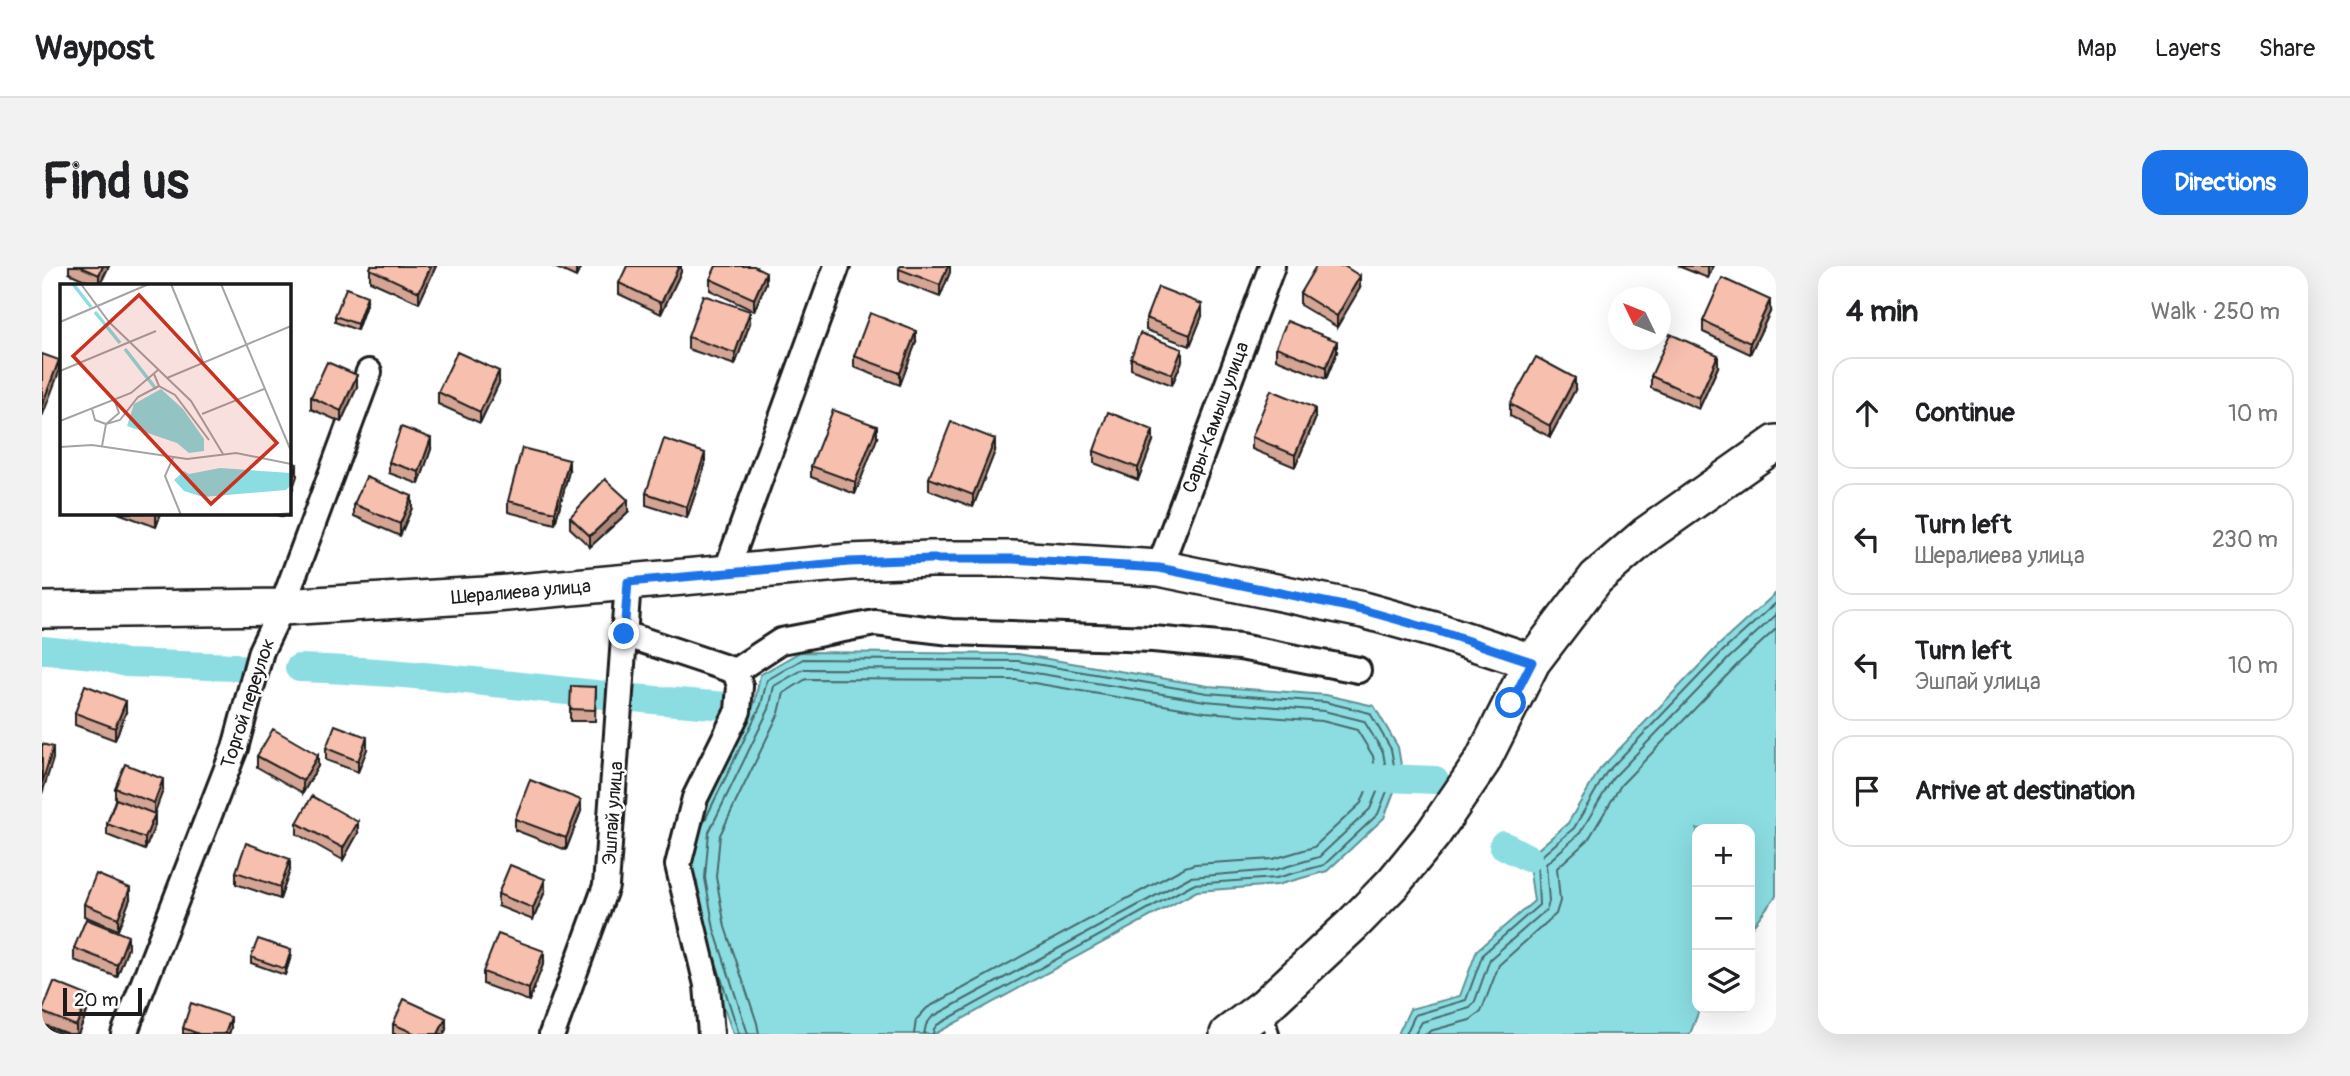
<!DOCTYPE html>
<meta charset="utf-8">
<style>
:root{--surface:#fff;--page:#f2f2f2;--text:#202124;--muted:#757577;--line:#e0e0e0;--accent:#1a73e8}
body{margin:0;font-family:Pangolin,sans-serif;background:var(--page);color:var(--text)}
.controls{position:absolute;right:21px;bottom:21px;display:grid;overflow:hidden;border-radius:14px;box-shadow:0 7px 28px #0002}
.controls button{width:63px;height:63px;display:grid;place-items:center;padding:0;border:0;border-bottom:2px solid var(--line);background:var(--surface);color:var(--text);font:35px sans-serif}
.compass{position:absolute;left:1566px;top:21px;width:63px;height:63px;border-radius:50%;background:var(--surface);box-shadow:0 7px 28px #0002;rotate:313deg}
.scale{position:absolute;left:21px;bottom:18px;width:79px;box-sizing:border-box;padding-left:7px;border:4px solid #1c1c1c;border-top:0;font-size:19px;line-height:24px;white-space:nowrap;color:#1c1c1c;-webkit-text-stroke:5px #fff;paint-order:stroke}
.stop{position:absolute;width:21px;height:21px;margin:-16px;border:5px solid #1a73e8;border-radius:50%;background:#fff}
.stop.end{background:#1a73e8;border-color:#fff;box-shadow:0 2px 7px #0008}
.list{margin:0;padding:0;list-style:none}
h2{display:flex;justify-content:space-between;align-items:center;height:91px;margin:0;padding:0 28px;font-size:30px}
h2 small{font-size:23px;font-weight:400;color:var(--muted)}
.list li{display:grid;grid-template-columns:46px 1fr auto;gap:21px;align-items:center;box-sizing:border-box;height:112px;margin:0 14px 14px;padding:0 14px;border:2px solid var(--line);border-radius:21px}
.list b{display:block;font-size:26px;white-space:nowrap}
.list p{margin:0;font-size:23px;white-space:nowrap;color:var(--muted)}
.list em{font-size:23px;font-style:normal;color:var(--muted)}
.icon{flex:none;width:38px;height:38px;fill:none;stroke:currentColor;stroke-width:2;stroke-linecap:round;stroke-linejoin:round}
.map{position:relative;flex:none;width:1734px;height:768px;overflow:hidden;border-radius:21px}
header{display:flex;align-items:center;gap:42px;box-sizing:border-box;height:98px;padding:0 35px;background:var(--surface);border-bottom:2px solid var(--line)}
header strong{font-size:33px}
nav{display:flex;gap:38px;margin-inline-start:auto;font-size:24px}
.intro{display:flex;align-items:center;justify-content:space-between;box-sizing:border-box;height:168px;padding:0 42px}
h1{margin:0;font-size:49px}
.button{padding:18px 32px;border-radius:21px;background:var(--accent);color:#fff;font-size:24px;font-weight:700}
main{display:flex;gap:42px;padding:0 42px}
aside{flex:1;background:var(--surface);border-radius:21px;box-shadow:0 7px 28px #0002}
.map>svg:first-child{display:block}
</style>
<header>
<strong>Waypost</strong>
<nav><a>Map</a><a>Layers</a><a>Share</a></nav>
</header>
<div class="intro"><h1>Find us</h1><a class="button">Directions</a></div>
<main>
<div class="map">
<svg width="1734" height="768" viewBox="0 0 1734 768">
<rect width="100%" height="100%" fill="#fff"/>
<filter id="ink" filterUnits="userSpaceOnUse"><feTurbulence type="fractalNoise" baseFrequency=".0143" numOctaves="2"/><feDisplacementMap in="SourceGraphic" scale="14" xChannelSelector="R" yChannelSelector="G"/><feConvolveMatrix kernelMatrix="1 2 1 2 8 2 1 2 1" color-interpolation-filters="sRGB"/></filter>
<g filter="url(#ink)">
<path fill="#8bdde2" stroke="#5f9093" stroke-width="2" d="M1734,327v303l-26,33v-100h-53v179h3l-10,26h-292l12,-25 50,-13 17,-46 57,-49 -6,-43 40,-35 32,-54 119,-124z
M758,386l218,2 190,32 118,9 48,11 24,41 4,24 -18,47 -57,53 -50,14 -80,6 -262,143h-202l-34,-101 -10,-54 5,-51 61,-126 5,-27z"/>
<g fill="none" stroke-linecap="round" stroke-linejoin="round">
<path stroke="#48696b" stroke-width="2" d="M660,560l59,-121 6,-25 36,-21 215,2 189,32 118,9 45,11 21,36 4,22 -17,43 -54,51 -48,13 -83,6 -256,141 -3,4 -1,5
M673,693l24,75
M706,768l-34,-105 -9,-51 4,-46 60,-123 5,-23 30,-17 213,1 188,31 119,10 40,10 19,31 3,18 -16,39 -51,48 -44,13 -85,7 -258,140 -6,8 -2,9
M717,768l-2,-11 -32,-96 -9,-50 4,-42 59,-122 5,-20 22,-14 210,1 189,32 117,9 35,9 16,26 2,13 -14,34 -47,44 -41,12 -78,5 -10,3 -258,141 -11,12 -2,14
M1364,768l9,-19 51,-15 17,-46 56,-49 -2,-45 37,-32 32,-55 118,-123 52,-47
M1373,768l7,-12 48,-14 5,-7 15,-42 57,-50 2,-8 -3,-37 34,-31 33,-55 117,-121 46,-42
M1385,768l3,-3 40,-11 11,-8 18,-47 57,-51 4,-13 -3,-33 31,-28 33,-55 117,-121 38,-35"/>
<path stroke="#8bdde2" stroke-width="28" d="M0,384l52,5 32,8 109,4
M257,402c143,4 286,29 430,38
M1319,511l74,3
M1461,579l25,13"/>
<g stroke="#1c1c1c" stroke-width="18">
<path id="lane" d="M1224,745l6,23"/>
</g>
<g stroke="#1c1c1c" stroke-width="30">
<path id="street" d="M1117,302l113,-302
M684,306l111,-306
M582,368l111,37 46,-30 94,-18 76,9 202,7 87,8 118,23
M82,768l111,-286 26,-97 21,-44 87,-235
M510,768l54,-148 22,-304
M669,768l-4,-49 -29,-120 17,-67 43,-87 2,-25 -5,-15"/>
</g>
<g stroke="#1c1c1c" stroke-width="40">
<path id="secondary" d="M0,344l240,-3 203,-12 364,-33 82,-3h81l147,9 204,42 75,21 94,31
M1186,768l37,-28 87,-81 41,-42 40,-49 49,-72 50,-100 64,-84 51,-44 129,-91"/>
</g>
<use href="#lane" stroke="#fff" stroke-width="12"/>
<use href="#street" stroke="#fff" stroke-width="24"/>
<use href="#secondary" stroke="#fff" stroke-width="35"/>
</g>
<path fill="#d4a495" stroke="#1c1c1c" stroke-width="2" d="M27,0h40l-9,19h-4l-27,-12z
M329,0h65l-17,37 -49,-22v-12z
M510,0h29l-5,11z
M639,0v6l-20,42 -42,-20v-11z
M908,0v6l-10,25 -41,-16v-12z
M1636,0h35l-5,12z
M668,13l56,4 -12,28 -44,-21z
M1318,22l-23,39 -37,-22v-12z
M325,36l-10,28 -22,-8v-6z
M1728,46l-20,42 -47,-22v-11z
M1160,50l-12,30 -44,-16v-12z
M708,57l-15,42 -47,-16v-12z
M874,76l-16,43 -46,-18v-11z
M1234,81l61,5 -11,27 -50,-20z
M1089,92l51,3 -10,24 -41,-16z
M1676,101l-19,42 -48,-21v-12z
M457,117l-19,40 -42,-19v-12z
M315,121l-16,35 -30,-13v-12z
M1533,124l-25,47 -40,-21v-12z
M1273,154l-20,47 -43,-18v-12z
M835,172l-22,56 -44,-17v-11z
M1111,175l-15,39 -44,-17v-12z
M389,183l-12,35 -30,-11v-11z
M953,185l-22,56 -44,-17v-12z
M663,199l-18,53 -41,-13v-12z
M527,205l-14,53 -47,-12v-11z
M312,238l58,4 -12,28 -46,-20z
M586,246l-38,35 -20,-19v-11z
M76,247h43l-5,14z
M230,247h12l-1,4z
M554,421l-1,34h-25v-12z
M84,446l-11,28 -40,-15v-12z
M284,482l41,1 -9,23 -32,-12z
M215,490l61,10 -15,27 -46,-26z
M73,522l48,2 -9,23 1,12 -10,25 -38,-15v-11l8,-24z
M539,545l-15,39 -51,-20v-11z
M255,557l61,10 -15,27 -46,-26z
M248,604l-10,29 -44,-15v-12z
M503,625l-12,29 -35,-14v-12z
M88,633l-12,31 -34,-14v-12z
M32,682h54l-11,29 -43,-17z
M249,690l-6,19 -34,-12v-6z
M502,696l-15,39 -46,-17v-12z
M47,741l-11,27h-10l-26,-10v-12z
M351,758l53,5 -2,5h-51z
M141,762h48l-2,6h-46z"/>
<path fill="#ad8679" stroke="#1c1c1c" stroke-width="2" d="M61,0h6l-10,19v-10z
M389,0h5l-17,37v-11z
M534,0h5l-5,11z
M637,0h2v6l-20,42v-11z
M906,0h2v6l-10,25v-12z
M1666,0h5l-5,12z
M724,6v11l-12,28v-12z
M1318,10v12l-23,39v-11z
M325,30v6l-10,28v-6z
M1728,34v12l-20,42v-11z
M1160,38v12l-12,30v-11z
M708,45v12l-15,42v-12z
M874,65v11l-16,43v-12z
M1295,75v11l-11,27v-12z
M1140,83v12l-10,24v-11z
M1676,89v12l-19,42v-11z
M17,94v12l-17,45v-12z
M457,105v12l-19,40v-11z
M315,109v12l-16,35v-11z
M1533,112v12l-25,47v-11z
M1273,142v12l-20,47v-12z
M835,160v12l-22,56v-12z
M1111,164v11l-15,39v-12z
M389,172v11l-12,35v-12z
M953,173v12l-22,56v-12z
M663,187v12l-18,53v-11z
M527,194v11l-14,53v-12z
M255,198v12l-8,24v-12z
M370,230v12l-12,28v-12z
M586,234v12l-38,35v-11z
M115,247h4l-5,14v-11z
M84,435v11l-11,28v-12z
M325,471v12l-9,23v-11z
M11,481v12l-11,35v-11z
M276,489v11l-15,27v-12z
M121,513v11l-9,25v-12z
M539,534v11l-15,39v-12z
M113,548v11l-10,25v-12z
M316,556v11l-15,27v-12z
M248,593v11l-10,29v-12z
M503,613v12l-12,29v-12z
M88,622v11l-12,31v-12z
M86,670v12l-11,29v-12z
M249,684v6l-6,19v-6z
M502,685v11l-15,39v-12z
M47,730v11l-11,27h-2v-8z
M189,751v11l-2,6h-4z
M404,752v11l-2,5h-6z"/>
<path fill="#f7bfad" stroke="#1c1c1c" stroke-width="2" d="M37,0h24l-4,9z
M329,0h60l-12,26 -49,-23z
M585,0h52l-18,37 -42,-20z
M674,0h38l12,6 -12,27 -44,-20z
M858,0h48l-8,19 -41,-16z
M1274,0h28l16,10 -23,40 -37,-23z
M1680,12l48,22 -20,43 -47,-22z
M1116,21l44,17 -12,31 -44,-17z
M304,22l21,8 -10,28 -22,-8z
M661,29l47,16 -15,42 -47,-16z
M828,47l46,18 -16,42 -46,-17z
M1245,55l50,20 -11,26 -50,-20z
M1098,67l42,16 -10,25 -41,-16z
M1628,68l48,21 -19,43 -48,-22z
M415,86l42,19 -19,41 -42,-20z
M0,88l17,6 -17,45z
M1494,91l39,21 -25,48 -40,-22z
M285,96l30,13 -16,36 -30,-14z
M1229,124l44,18 -20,47 -43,-18z
M791,144l44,16 -22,56 -44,-16z
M1066,146l45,18 -15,38 -44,-17z
M909,156l44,17 -22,56 -44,-17z
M359,161l30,11 -12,34 -30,-10z
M622,173l41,14 -18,54 -41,-14z
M480,182l47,12 -14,52 -47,-11z
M247,195l8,3 -8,24z
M324,211l46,19 -12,28 -46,-20z
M563,213l23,21 -38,36 -20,-19z
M43,419l41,16 -11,27 -40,-15z
M529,420l25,1 -1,23 -25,-1z
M293,459l32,12 -9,24 -32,-13z
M231,463l45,26 -15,26 -46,-25z
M0,478l11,3 -11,36z
M83,498l38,15 -9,24 -39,-15z
M488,514l51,20 -15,38 -51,-19z
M270,530l46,26 -15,26 -46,-25z
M74,533l39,15 -10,24 -38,-14z
M204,577l44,16 -10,28 -44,-15z
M468,599l35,14 -12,29 -35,-14z
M54,608l34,14 -12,30 -34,-14z
M44,653l42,17 -11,29 -43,-17z
M456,668l46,17 -15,38 -46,-17z
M216,673l33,11 -6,19 -34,-12z
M12,716l35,14 -13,30 -34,-14z
M362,733l42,19 -8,16h-22l-23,-10z
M149,737l40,14 -6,17h-26l-16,-6z
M2,761l18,7h-20z"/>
</g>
<g fill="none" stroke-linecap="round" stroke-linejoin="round" filter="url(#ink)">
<path stroke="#1a73e8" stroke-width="9" d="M582,368l4,-52 221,-20 82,-3h81l147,9 204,42 75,21 94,31 -21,41"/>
</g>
<g text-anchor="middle" stroke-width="5" stroke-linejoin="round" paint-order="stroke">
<g font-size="19" fill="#1c1c1c" stroke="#fff">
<text transform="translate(1173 151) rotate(-70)" y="7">Сары-Камыш улица</text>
<text transform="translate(479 325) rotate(-5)" y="7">Шералиева улица</text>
<text transform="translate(205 437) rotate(-72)" y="7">Торгой переулок</text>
<text transform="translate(570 547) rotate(-86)" y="7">Эшпай улица</text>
</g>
</g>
<g transform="translate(18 18)">
<rect width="231" height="231" fill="#fff"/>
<path d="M101,105l22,20 21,30v12l-15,2 -12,-10 -50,-17 7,-22zM160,184l71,5v12l-5,5 -83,7 -19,-6 -10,-11 10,-9 5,3z" fill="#8bdde2"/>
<path fill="none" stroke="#8bdde2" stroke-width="3.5" d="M13,0l18,23M35,28l25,31M65,65l31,40"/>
<path fill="none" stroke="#a4a4a4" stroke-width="2" d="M21,0l28,38 82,79 32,53M111,0l32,78M161,0l70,167M0,38l89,-38M0,87l96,-40M94,90l5,12 16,9 34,45M107,94l124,-52M32,125l3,11 11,4 13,-11 -5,-14M142,130l62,-25M0,137l71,-28 27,-23M42,162l4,-22 14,-4 18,-23 21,-11M0,163l32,-2 95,14 49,-6 55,11M113,174l-8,18 16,39M210,231l21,-2"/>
<path fill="#c8321e" fill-opacity="0.15" stroke="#c8321e" stroke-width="3.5" d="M79,11l138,148 -66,61 -138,-148z"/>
<rect width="231" height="231" fill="none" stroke="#1c1c1c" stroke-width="3.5"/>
</g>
</svg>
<div class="controls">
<button>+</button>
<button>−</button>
<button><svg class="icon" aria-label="layers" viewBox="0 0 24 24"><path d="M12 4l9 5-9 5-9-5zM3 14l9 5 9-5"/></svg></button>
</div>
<svg class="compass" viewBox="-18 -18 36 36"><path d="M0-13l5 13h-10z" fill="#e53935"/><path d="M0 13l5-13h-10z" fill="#757577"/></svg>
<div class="scale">20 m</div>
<div class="stop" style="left:1469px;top:437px"></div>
<div class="stop end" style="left:582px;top:368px"></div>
</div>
<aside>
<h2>4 min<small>Walk · 250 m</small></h2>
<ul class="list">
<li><svg class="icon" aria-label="ahead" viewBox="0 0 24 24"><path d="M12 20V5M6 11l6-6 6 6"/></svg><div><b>Continue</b></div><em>10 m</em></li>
<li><svg class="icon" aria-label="left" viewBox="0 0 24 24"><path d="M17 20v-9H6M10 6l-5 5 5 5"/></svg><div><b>Turn left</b><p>Шералиева улица</p></div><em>230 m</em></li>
<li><svg class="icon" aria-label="left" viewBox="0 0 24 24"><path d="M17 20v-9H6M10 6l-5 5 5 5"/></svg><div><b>Turn left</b><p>Эшпай улица</p></div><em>10 m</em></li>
<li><svg class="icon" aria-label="arrive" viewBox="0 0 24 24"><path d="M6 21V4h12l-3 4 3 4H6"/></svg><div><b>Arrive at destination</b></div></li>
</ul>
</aside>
</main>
